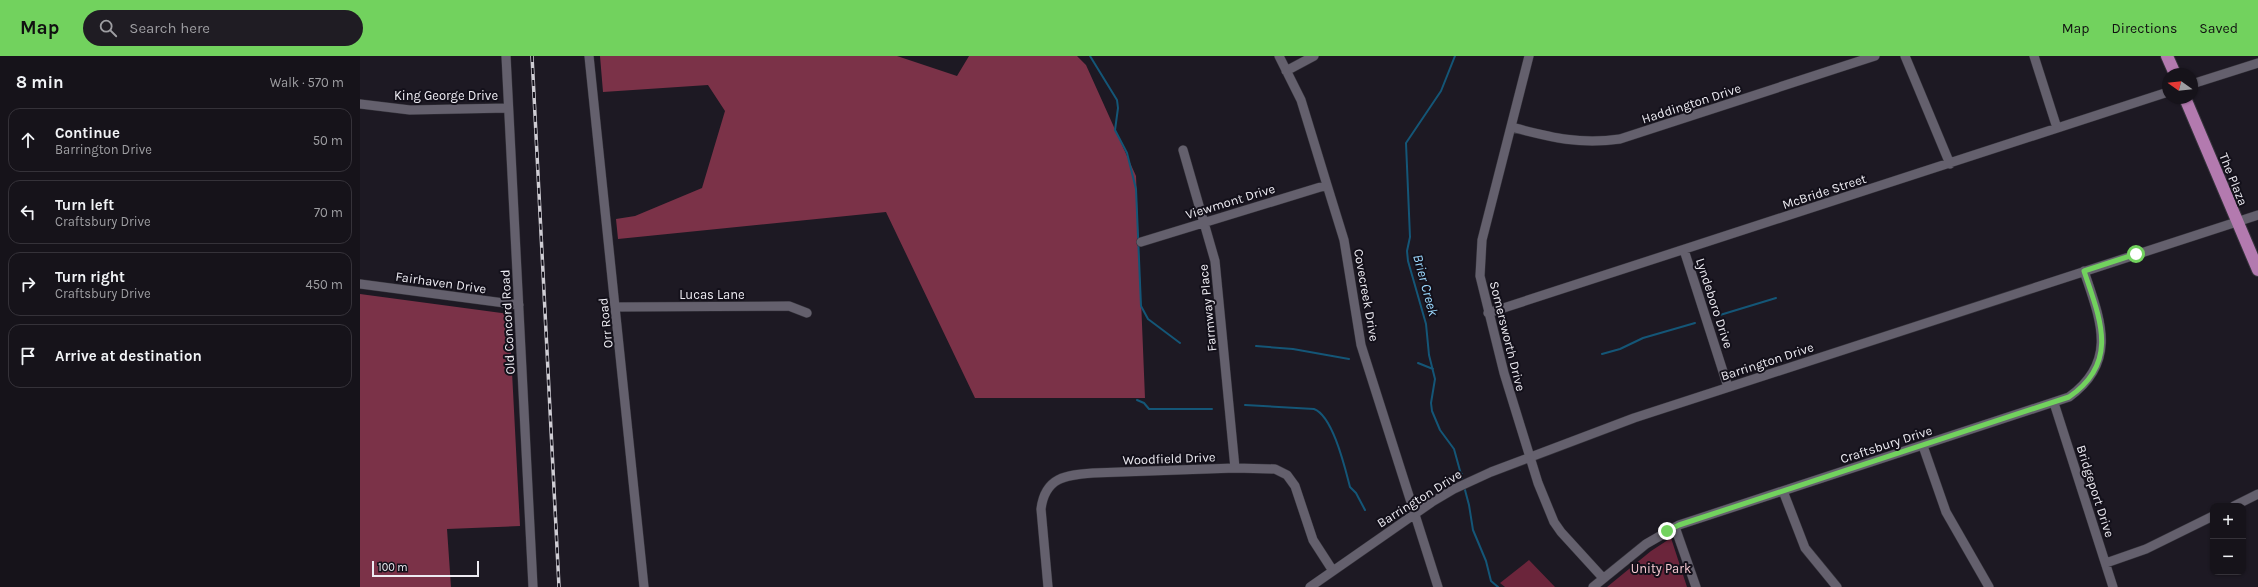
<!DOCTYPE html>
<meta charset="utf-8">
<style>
:root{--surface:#16131a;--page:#1f1c23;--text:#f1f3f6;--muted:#9e9ea2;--line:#353239;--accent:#72d25e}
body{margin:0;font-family:Karla,sans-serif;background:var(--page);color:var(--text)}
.controls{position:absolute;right:12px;bottom:12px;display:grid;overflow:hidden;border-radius:8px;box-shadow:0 1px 3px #0004}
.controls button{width:36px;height:36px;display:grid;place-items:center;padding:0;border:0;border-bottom:1px solid var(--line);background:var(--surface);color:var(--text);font:20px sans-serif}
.compass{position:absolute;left:1802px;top:12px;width:36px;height:36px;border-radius:50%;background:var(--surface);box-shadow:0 1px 3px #0004;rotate:285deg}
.scale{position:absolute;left:12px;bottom:10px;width:107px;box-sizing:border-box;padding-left:4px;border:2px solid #edebf2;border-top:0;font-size:11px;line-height:14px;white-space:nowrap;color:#edebf2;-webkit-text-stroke:3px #13101a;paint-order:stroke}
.stop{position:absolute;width:12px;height:12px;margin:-9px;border:3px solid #72d25e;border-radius:50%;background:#fff}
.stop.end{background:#72d25e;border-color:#fff;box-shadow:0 1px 4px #0008}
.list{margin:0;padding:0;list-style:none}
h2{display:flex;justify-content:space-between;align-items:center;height:52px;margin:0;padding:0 16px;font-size:17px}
h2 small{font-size:13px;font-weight:400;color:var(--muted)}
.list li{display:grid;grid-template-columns:26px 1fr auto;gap:12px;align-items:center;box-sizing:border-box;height:64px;margin:0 8px 8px;padding:0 8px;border:1px solid var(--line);border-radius:12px}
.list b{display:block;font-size:15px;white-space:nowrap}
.list p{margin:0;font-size:13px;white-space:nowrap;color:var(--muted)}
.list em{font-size:13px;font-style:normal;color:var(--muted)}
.icon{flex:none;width:22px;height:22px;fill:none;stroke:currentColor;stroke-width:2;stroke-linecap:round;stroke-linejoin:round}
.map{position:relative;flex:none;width:1898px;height:531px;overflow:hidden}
header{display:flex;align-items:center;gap:24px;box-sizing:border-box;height:56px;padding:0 20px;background:var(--accent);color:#111}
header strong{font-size:19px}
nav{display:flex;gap:22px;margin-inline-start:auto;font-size:14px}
.search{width:280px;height:36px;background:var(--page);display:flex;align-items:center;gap:10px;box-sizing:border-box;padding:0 14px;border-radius:22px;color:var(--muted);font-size:15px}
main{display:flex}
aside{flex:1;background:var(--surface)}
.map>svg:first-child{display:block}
</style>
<header>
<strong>Map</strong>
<div class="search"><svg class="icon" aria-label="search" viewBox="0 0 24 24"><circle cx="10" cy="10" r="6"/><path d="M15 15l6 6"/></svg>Search here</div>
<nav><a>Map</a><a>Directions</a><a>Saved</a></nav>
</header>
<main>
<aside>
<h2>8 min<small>Walk · 570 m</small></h2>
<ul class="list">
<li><svg class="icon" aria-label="ahead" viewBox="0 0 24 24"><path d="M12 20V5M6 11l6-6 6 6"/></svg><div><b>Continue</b><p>Barrington Drive</p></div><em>50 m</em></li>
<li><svg class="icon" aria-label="left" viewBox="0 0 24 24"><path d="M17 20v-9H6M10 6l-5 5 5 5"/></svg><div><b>Turn left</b><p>Craftsbury Drive</p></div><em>70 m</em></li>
<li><svg class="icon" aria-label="right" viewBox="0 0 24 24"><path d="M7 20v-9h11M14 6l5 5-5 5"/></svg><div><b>Turn right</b><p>Craftsbury Drive</p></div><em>450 m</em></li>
<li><svg class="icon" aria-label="arrive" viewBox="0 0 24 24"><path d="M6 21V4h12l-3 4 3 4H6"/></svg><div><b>Arrive at destination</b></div></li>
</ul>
</aside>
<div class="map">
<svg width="1898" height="531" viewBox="0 0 1898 531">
<rect width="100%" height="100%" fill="#1d1923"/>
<path fill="#6b253b" d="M1311,482l16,49h-80l44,-36z
M1169,504l26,27h-50l-5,-4z"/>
<path fill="#7b3248" d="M240,0h297l60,20 12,-20h108l9,9 50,111 9,222h-170l-89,-186 -268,27 -2,-20 19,-3 67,-28 23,-77 -17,-26 -105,7z
M0,238l149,20 11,212 -73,3 4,58h-91z"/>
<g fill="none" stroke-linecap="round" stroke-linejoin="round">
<path stroke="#145677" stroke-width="2" d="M730,0l27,44 1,8 -3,22 12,23 9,36 5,117 7,13 32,24
M1095,0l-14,35 -35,52 4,94 -3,14 1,10 18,63 3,31 6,24 -4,24 1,8 8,19 14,19 8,29
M1360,259l56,-17
M896,290l37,3 56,10
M1242,298l18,-5 23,-11 52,-15
M1058,307l15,6
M777,344l7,3 5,6h63
M885,349l69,4c19,7 31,59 36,78l6,6 9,17
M1093,422l9,-4
M1105,434l4,15 4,25 13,31 5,20 7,6"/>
<g stroke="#35333b" stroke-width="10">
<path id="minor" d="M146,0l27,531
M229,0l55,531
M919,0l22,44 26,85 17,55 17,105 77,242
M1169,0l-47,184 -2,36 24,97 34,110 16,39 7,10 42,46
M1545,0l45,108
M1674,0l23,72
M926,15l28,-15
M1832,28l66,-21
M0,48l50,6 98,-2
M1151,71c39,10 68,18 109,12l255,-83
M823,94l32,111 20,207
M781,186l186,-57
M1324,194l44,137
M0,228l159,21
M256,251l173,-1 18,7
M1128,257l680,-221
M1694,347l59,184
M1563,390l23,66 43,75
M1423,435l22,57 32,39
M1874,450l24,-12
M1315,471l21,60
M1746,507l40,-14 67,-33
M688,531l-7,-78c4,-32 25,-34 52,-36l142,-5 40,1 12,6 8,11 18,54 20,31
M950,531l122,-85 22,-13 37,-17 143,-54 624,-203
M1233,531l53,-43 33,-19 390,-128c50,-36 31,-78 15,-126"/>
</g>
<g stroke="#35333b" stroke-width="14">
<path id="major" d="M1807,0l8,18
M1825,42l73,172"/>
</g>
<use href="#minor" stroke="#64606d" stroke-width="9"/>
<use href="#major" stroke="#b37aaf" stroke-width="12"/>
<g stroke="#cfcdd4" stroke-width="3.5">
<path id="rail" d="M172,0l27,531"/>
</g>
<use href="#rail" stroke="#13101a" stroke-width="2" stroke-dasharray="6" stroke-linecap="butt"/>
</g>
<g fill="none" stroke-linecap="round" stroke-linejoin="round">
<path stroke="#72d25e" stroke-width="5" d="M1307,475l12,-6 390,-128c51,-35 31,-78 15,-126l52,-17"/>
</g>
<g text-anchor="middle" stroke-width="4" stroke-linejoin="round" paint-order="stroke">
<g font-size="13" fill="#edebf2" stroke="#13101a">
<text x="86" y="44">King George Drive</text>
<text transform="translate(1331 47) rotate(-18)" y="5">Haddington Drive</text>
<text transform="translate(1874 123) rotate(68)" y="5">The Plaza</text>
<text transform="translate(1464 135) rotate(-18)" y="5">McBride Street</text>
<text transform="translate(870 145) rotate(-17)" y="5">Viewmont Drive</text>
<text transform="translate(81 226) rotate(8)" y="5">Fairhaven Drive</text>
<text x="352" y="243">Lucas Lane</text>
<text transform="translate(1007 239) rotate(80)" y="5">Covecreek Drive</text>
<text transform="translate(1355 247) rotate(72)" y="5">Lyndeboro Drive</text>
<text transform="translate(847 252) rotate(-96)" y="5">Farmway Place</text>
<text transform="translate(147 266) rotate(-93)" y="5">Old Concord Road</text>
<text transform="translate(245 267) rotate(-96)" y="5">Orr Road</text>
<text transform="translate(1148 280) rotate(76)" y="5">Somersworth Drive</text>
<text transform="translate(1407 305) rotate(-18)" y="5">Barrington Drive</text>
<text transform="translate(1526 388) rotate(-18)" y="5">Craftsbury Drive</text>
<text transform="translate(809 402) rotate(-2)" y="5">Woodfield Drive</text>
<text transform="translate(1736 435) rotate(72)" y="5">Bridgeport Drive</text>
<text transform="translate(1059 442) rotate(-32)" y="5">Barrington Drive</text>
</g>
<g font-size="13" fill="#f6c8d1" stroke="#13101a">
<text x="1301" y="517">Unity Park</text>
</g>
<g font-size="14" font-style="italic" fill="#99d5fa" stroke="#13101a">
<text transform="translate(1066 229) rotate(75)" y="5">Brier Creek</text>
</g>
</g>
</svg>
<div class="controls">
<button>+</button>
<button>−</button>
</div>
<svg class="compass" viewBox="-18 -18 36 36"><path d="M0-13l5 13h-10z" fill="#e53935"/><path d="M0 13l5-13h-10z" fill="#9e9ea2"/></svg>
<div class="scale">100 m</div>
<div class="stop" style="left:1776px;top:198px"></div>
<div class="stop end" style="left:1307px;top:475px"></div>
</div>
</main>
